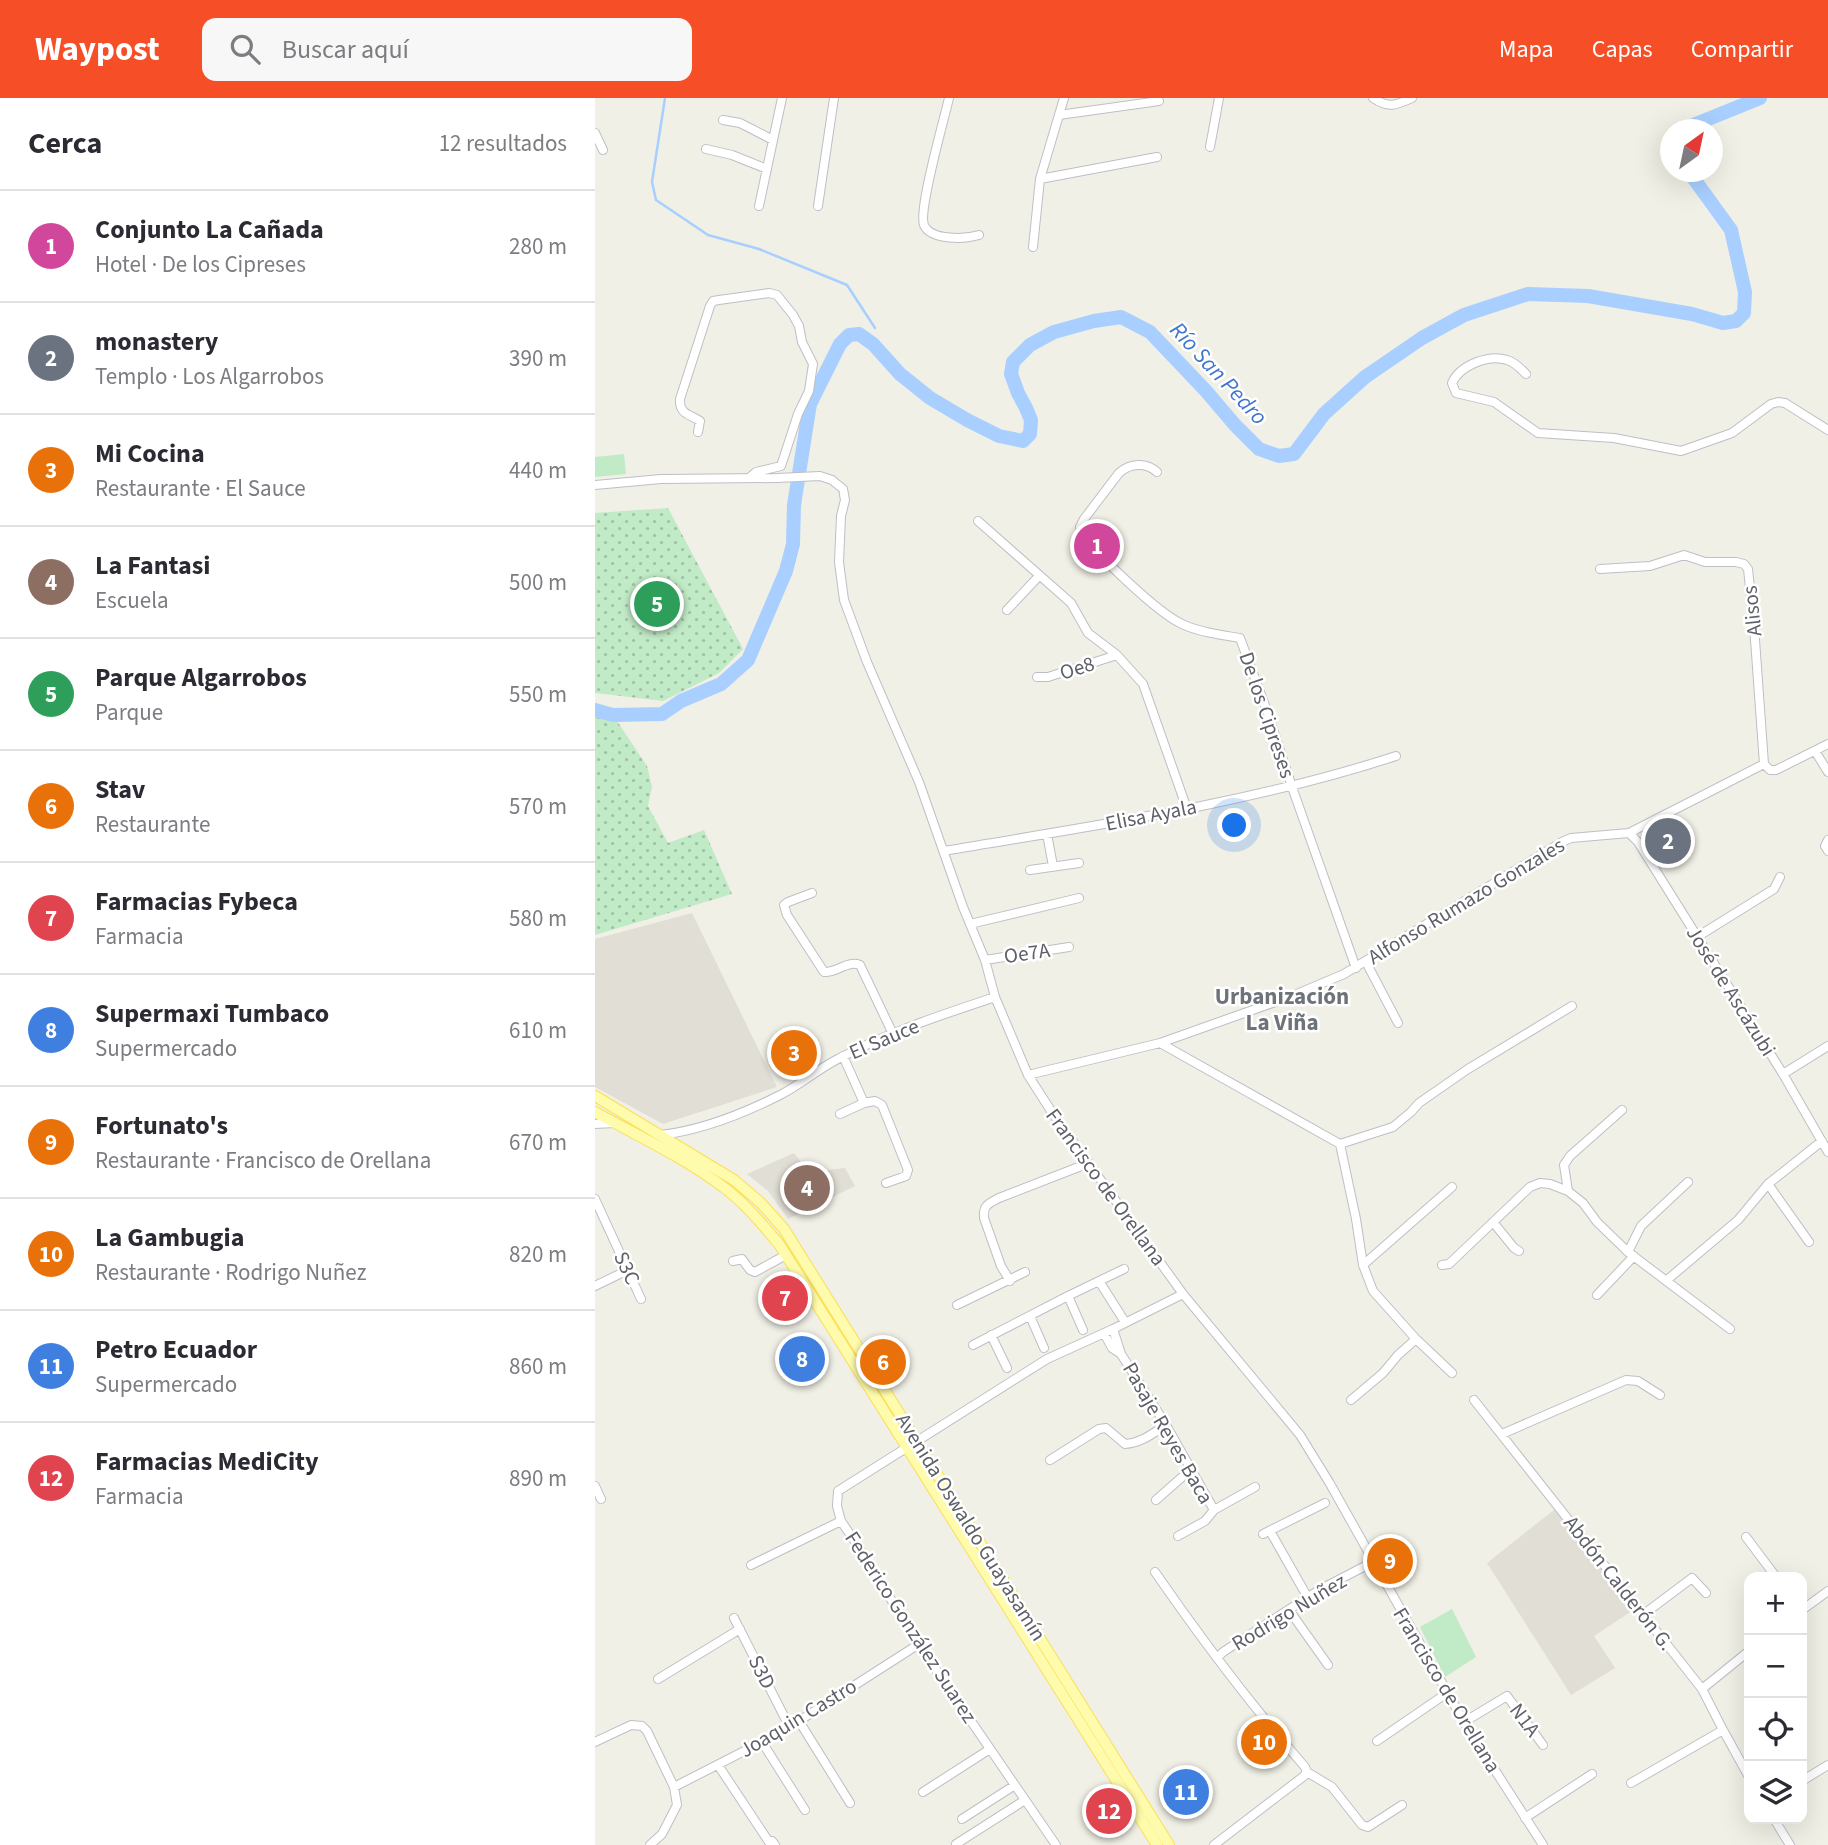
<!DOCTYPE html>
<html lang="es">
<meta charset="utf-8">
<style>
:root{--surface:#fff;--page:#f7f7f7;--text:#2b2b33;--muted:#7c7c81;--line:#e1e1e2;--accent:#f64f28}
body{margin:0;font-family:"Source Sans 3",sans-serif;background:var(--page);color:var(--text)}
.controls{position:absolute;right:21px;bottom:21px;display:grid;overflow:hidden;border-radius:14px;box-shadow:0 7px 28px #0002}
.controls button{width:63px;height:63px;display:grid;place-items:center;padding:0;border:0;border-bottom:2px solid var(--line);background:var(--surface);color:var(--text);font:35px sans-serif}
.compass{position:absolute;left:1065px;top:21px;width:63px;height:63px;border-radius:50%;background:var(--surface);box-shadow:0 7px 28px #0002;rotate:33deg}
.you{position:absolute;left:640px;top:728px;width:24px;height:24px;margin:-18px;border:5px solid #fff;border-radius:50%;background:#1a73e8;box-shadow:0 0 0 10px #1a73e833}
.badge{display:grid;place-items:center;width:46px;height:46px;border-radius:50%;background:var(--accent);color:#fff;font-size:23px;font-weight:700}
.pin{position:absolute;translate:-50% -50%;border:4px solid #fff;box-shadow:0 2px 7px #0006}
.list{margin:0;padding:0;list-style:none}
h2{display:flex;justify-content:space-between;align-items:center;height:91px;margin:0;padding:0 28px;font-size:30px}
h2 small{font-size:23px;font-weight:400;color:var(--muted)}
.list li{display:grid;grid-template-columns:46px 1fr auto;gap:21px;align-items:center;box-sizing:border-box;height:112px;padding:0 28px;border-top:2px solid var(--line)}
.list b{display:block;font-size:26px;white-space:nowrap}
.list p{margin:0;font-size:23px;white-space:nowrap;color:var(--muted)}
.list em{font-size:23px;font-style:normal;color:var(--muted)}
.icon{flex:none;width:38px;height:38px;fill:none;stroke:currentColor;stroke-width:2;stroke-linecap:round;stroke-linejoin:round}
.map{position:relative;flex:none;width:1233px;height:1747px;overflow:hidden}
header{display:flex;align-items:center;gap:42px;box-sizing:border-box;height:98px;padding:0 35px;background:var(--accent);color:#fff}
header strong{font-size:33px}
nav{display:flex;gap:38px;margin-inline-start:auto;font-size:24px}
.search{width:490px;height:63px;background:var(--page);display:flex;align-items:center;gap:18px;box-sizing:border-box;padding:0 24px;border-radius:14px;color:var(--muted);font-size:26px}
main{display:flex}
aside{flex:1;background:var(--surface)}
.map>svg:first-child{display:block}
</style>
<header>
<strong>Waypost</strong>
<div class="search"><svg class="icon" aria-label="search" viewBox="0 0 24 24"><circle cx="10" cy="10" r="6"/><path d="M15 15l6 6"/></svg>Buscar aquí</div>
<nav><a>Mapa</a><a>Capas</a><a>Compartir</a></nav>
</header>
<main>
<aside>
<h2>Cerca<small>12 resultados</small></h2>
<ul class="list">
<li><span class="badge" style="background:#d1479c">1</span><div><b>Conjunto La Cañada</b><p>Hotel · De los Cipreses</p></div><em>280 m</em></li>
<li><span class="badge" style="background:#6b7280">2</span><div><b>monastery</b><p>Templo · Los Algarrobos</p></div><em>390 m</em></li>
<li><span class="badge" style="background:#e8710a">3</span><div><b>Mi Cocina</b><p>Restaurante · El Sauce</p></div><em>440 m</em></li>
<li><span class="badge" style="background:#8d6e63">4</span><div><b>La Fantasi</b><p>Escuela</p></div><em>500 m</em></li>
<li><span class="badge" style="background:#2e9e5b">5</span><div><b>Parque Algarrobos</b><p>Parque</p></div><em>550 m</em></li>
<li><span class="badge" style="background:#e8710a">6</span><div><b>Stav</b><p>Restaurante</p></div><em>570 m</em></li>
<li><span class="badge" style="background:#e0444e">7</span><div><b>Farmacias Fybeca</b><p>Farmacia</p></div><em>580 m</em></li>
<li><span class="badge" style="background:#3f7fe0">8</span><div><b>Supermaxi Tumbaco</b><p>Supermercado</p></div><em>610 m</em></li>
<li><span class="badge" style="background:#e8710a">9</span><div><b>Fortunato's</b><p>Restaurante · Francisco de Orellana</p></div><em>670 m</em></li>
<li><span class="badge" style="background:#e8710a">10</span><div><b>La Gambugia</b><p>Restaurante · Rodrigo Nuñez</p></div><em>820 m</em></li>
<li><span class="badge" style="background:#3f7fe0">11</span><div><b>Petro Ecuador</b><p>Supermercado</p></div><em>860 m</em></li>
<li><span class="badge" style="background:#e0444e">12</span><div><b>Farmacias MediCity</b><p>Farmacia</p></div><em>890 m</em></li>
</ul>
</aside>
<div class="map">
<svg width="1233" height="1747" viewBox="0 0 1233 1747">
<defs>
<pattern id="park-dots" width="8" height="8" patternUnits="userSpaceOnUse" patternTransform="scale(1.75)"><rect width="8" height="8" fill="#c1eac6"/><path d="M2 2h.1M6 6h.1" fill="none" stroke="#a0c1a5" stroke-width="1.8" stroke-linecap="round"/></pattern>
</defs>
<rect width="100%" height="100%" fill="#f1f0e6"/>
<path fill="#e1dfd5" d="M97,815l85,174 -114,37 -68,-37v-148z
M199,1055l15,19 36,-4 10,18 -67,33 -20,-28 -21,-17z
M960,1411l80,100 -41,27 21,32 -44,27 -84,-132z"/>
<path fill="url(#park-dots)" d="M73,410l75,141 -24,24 -56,28 -68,-8v-180z
M0,612l18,5 34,51 5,21 -4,19 20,37 36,-13 28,64 -137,41z"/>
<path fill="#c1eac6" d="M29,356l2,20 -31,3v-20z
M857,1511l24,48 -31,20 -25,-50z"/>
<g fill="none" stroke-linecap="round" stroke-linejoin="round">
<path stroke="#a8cfff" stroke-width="2.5" d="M70,0l-13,84 4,18 52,35 51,14 88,36 28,43"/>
<path stroke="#a8cfff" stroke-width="14" d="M1086,32l79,-32
M0,612l18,5 49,-1 19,-13 40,-17 27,-24 38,-89 7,-27 1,-39 16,-101 30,-60 9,-9 10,-1 14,10 27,30 30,24 37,22 32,16 24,5 7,-7 1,-14 -5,-12 -8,-15 -7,-19 2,-12 17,-17 24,-13 40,-11 27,-4 29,15 56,59 29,34 24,24 20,7 15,-2 30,-40 41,-37 57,-39 42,-23 64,-21 60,2 104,18 31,9 13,-2 8,-8 1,-21 -14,-62 -42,-58"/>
<g stroke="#bebfc6" stroke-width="10">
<path id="minor" d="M354,0c-5,22 -31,112 -25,127 7,16 42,14 55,10
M778,0c16,11 23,7 39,0
M464,17l100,-14
M128,22l17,3 33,17
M0,35l8,17
M615,49l9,-49
M111,51l26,6 35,14
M445,81l117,-22
M164,108l23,-108
M223,108l16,-108
M438,149l7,-68 24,-81
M931,276c-5,-5 -11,-12 -19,-14 -18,-6 -47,5 -55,23l4,10 38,9 44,31 76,5 67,13 51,-18 39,-29 7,-2 7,1 43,27
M103,334l2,-11c-11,-7 -21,-7 -20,-22l30,-93 3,-5 6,-1 50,-7 8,2 16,20 6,11 3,16 11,22 -4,27 -11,23 -17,52 -25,6 -6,5
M562,374c-11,-10 -27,-9 -38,1l-35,46 -4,8 2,4c11,22 78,83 100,93 17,8 39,11 58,14l27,73 25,76 64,181
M0,387l66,-6 116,-1 43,-2 12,4 11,9 2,11 -4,16 -2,46 5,38 23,62 52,120 44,125 22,53 10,37 33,78 25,39 130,180 117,141 29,47 135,240 79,123
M383,423l93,82 17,30 29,22 26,29 44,125
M1005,471l50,-3 34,-11 21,7h31l8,2 4,5 6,57 10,138
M412,512l32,-34
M442,579h11l69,-22
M1220,653l13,21
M1169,666l6,6h6l52,-26
M1034,735l9,9 145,232 45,78
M452,736l6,32
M1233,742l-3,6 3,5
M349,753c152,-26 305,-47 452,-95
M435,772l49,-7
M217,795l-24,9 -4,3 3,10 37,57c13,1 23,-12 36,-7l33,69
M375,826l109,-26
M1102,839l77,-48 6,-12
M390,862l84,-13
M771,864l32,61
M565,945l180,101 53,-17 18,-15 8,-9 49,-34 104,-63
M248,958l21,47
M1188,976l45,-28
M433,977l132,-32 132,-47 52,-22 218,-132 9,-4 58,-5 135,-69
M245,1016l24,-11 11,-2 7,4 26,65 -2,6 -20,7
M0,1026l20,-1
M66,1037c42,-5 84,-22 121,-41 19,-10 35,-24 54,-34 50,-27 105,-45 159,-63
M745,1046l16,75 7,46 10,26 43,48 36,34
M1173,1086l41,58
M973,1093l-4,-26 6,-9 52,-46
M0,1101l46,100
M898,1124l21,26 5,3
M1033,1154l13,-26 47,-44
M138,1163l9,-2 8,11 5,2 31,-17
M768,1167l89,-78
M847,1167l7,-1 81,-77 10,-4 10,1 18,7 15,12 14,19 31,30 102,77
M1072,1182l71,-60 30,-36 54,-43
M415,1183l-9,-15 -17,-48c-1,-13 4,-14 15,-20l90,-35
M504,1183l25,-12
M0,1188l33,-16
M1002,1197l37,-39
M473,1198l15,34
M362,1207l68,-33
M435,1218l14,32
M518,1231l8,25 45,71 48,85 -9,11 -27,15
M509,1235l8,15 9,6
M396,1237l16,33
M378,1247l95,-49 31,-15 26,41
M756,1302l32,-27 15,-18 18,-16
M879,1302l228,289 21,41 26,47
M907,1336l124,-54 12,1 22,14
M455,1362l49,-31 7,-1 19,16c16,-1 27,-10 41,-19
M0,1388l6,13
M561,1402l34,-30
M619,1412l41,-23
M675,1433l38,67
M668,1436l62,-31
M1151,1439l30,40
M156,1467l90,-44
M560,1474c47,68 96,133 150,195l2,5 -3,4 -90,69
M694,1512l39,55
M1207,1512l26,-19
M1049,1516l48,-36 14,15
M139,1520l55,108
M622,1560l6,-6 96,-62 54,-28
M63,1581l82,-50
M1107,1591l47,-38
M204,1623l51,82
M869,1624l43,-26 36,49
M782,1643l70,-48
M0,1644l36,-17 11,1 5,5 27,56 3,18 -15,29 -12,11
M167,1644l43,68
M123,1667l51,77 3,-1 3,4
M712,1674l25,15 30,38 6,2 34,-22
M1207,1683l26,-16
M1036,1685l92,-53
M79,1689l88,-45 37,-21 120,-77
M328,1694l67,-43
M930,1720l67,-44
M367,1721l53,-34
M1179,1721l16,26
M361,1746l69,-44
M461,1747l-133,-194 -67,-108 -15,-22 -4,-15 1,-15 209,-132 66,-30 70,-35"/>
</g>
<g stroke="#fbdf55" stroke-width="12">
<path id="major" d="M0,998l139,84 27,23 23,26 385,616
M0,1014c43,24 88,45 127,74 22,16 40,38 57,58l378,601"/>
</g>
<use href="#minor" stroke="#fff" stroke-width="8"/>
<use href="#major" stroke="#fffbad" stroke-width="10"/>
</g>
<g text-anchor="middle" stroke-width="5" stroke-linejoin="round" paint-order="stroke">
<g font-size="21" fill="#5e6168" stroke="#fff">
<text transform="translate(1157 513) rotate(-96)" y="7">Alisos</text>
<text transform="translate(482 570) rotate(-18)" y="7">Oe8</text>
<text transform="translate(672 617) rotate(71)" y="7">De los Cipreses</text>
<text transform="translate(556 717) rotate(-11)" y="7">Elisa Ayala</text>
<text transform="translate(871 803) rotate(-31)" y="7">Alfonso Rumazo Gonzales</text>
<text transform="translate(432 855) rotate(-8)" y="7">Oe7A</text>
<text transform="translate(1136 893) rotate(58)" y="7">José de Ascázubi</text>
<text transform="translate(289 941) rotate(-23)" y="7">El Sauce</text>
<text transform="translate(511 1089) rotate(54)" y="7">Francisco de Orellana</text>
<text transform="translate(32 1170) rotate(65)" y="7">S3C</text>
<text transform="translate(573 1335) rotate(60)" y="7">Pasaje Reyes Baca</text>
<text transform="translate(376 1429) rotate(58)" y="7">Avenida Oswaldo Guayasamín</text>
<text transform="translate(1024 1485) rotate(52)" y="7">Abdón Calderón G.</text>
<text transform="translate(694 1514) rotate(-31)" y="7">Rodrigo Nuñez</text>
<text transform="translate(316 1529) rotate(57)" y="7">Federico González Suarez</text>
<text transform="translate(167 1574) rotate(63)" y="7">S3D</text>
<text transform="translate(852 1592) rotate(59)" y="7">Francisco de Orellana</text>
<text transform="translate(203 1620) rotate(-31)" y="7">Joaquin Castro</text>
<text transform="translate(930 1622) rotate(53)" y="7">N1A</text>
</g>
<g font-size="23" font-style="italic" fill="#4175cd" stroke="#fff">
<text transform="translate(624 275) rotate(47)" y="8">Río San Pedro</text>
</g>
<g font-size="23" font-weight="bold" fill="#6e737a" stroke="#fff">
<text x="687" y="906">Urbanización<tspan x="687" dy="26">La Viña</tspan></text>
</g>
</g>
</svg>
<div class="controls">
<button>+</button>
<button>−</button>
<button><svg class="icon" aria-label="locate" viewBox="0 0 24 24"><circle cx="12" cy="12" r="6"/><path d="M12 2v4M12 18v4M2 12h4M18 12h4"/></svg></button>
<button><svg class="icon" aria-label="layers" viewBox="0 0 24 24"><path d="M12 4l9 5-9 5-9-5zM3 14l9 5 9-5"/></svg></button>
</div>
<svg class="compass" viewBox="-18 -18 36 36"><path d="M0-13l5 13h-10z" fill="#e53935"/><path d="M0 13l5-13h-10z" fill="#7c7c81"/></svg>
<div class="you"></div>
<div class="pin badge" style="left:502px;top:448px;background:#d1479c">1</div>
<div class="pin badge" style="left:1073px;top:743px;background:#6b7280">2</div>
<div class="pin badge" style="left:199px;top:955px;background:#e8710a">3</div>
<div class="pin badge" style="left:212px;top:1090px;background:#8d6e63">4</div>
<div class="pin badge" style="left:62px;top:506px;background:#2e9e5b">5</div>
<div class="pin badge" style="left:288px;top:1264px;background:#e8710a">6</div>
<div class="pin badge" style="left:190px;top:1200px;background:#e0444e">7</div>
<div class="pin badge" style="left:207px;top:1261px;background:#3f7fe0">8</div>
<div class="pin badge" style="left:795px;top:1463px;background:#e8710a">9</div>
<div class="pin badge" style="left:669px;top:1644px;background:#e8710a">10</div>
<div class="pin badge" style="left:591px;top:1694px;background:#3f7fe0">11</div>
<div class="pin badge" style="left:514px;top:1713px;background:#e0444e">12</div>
</div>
</main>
